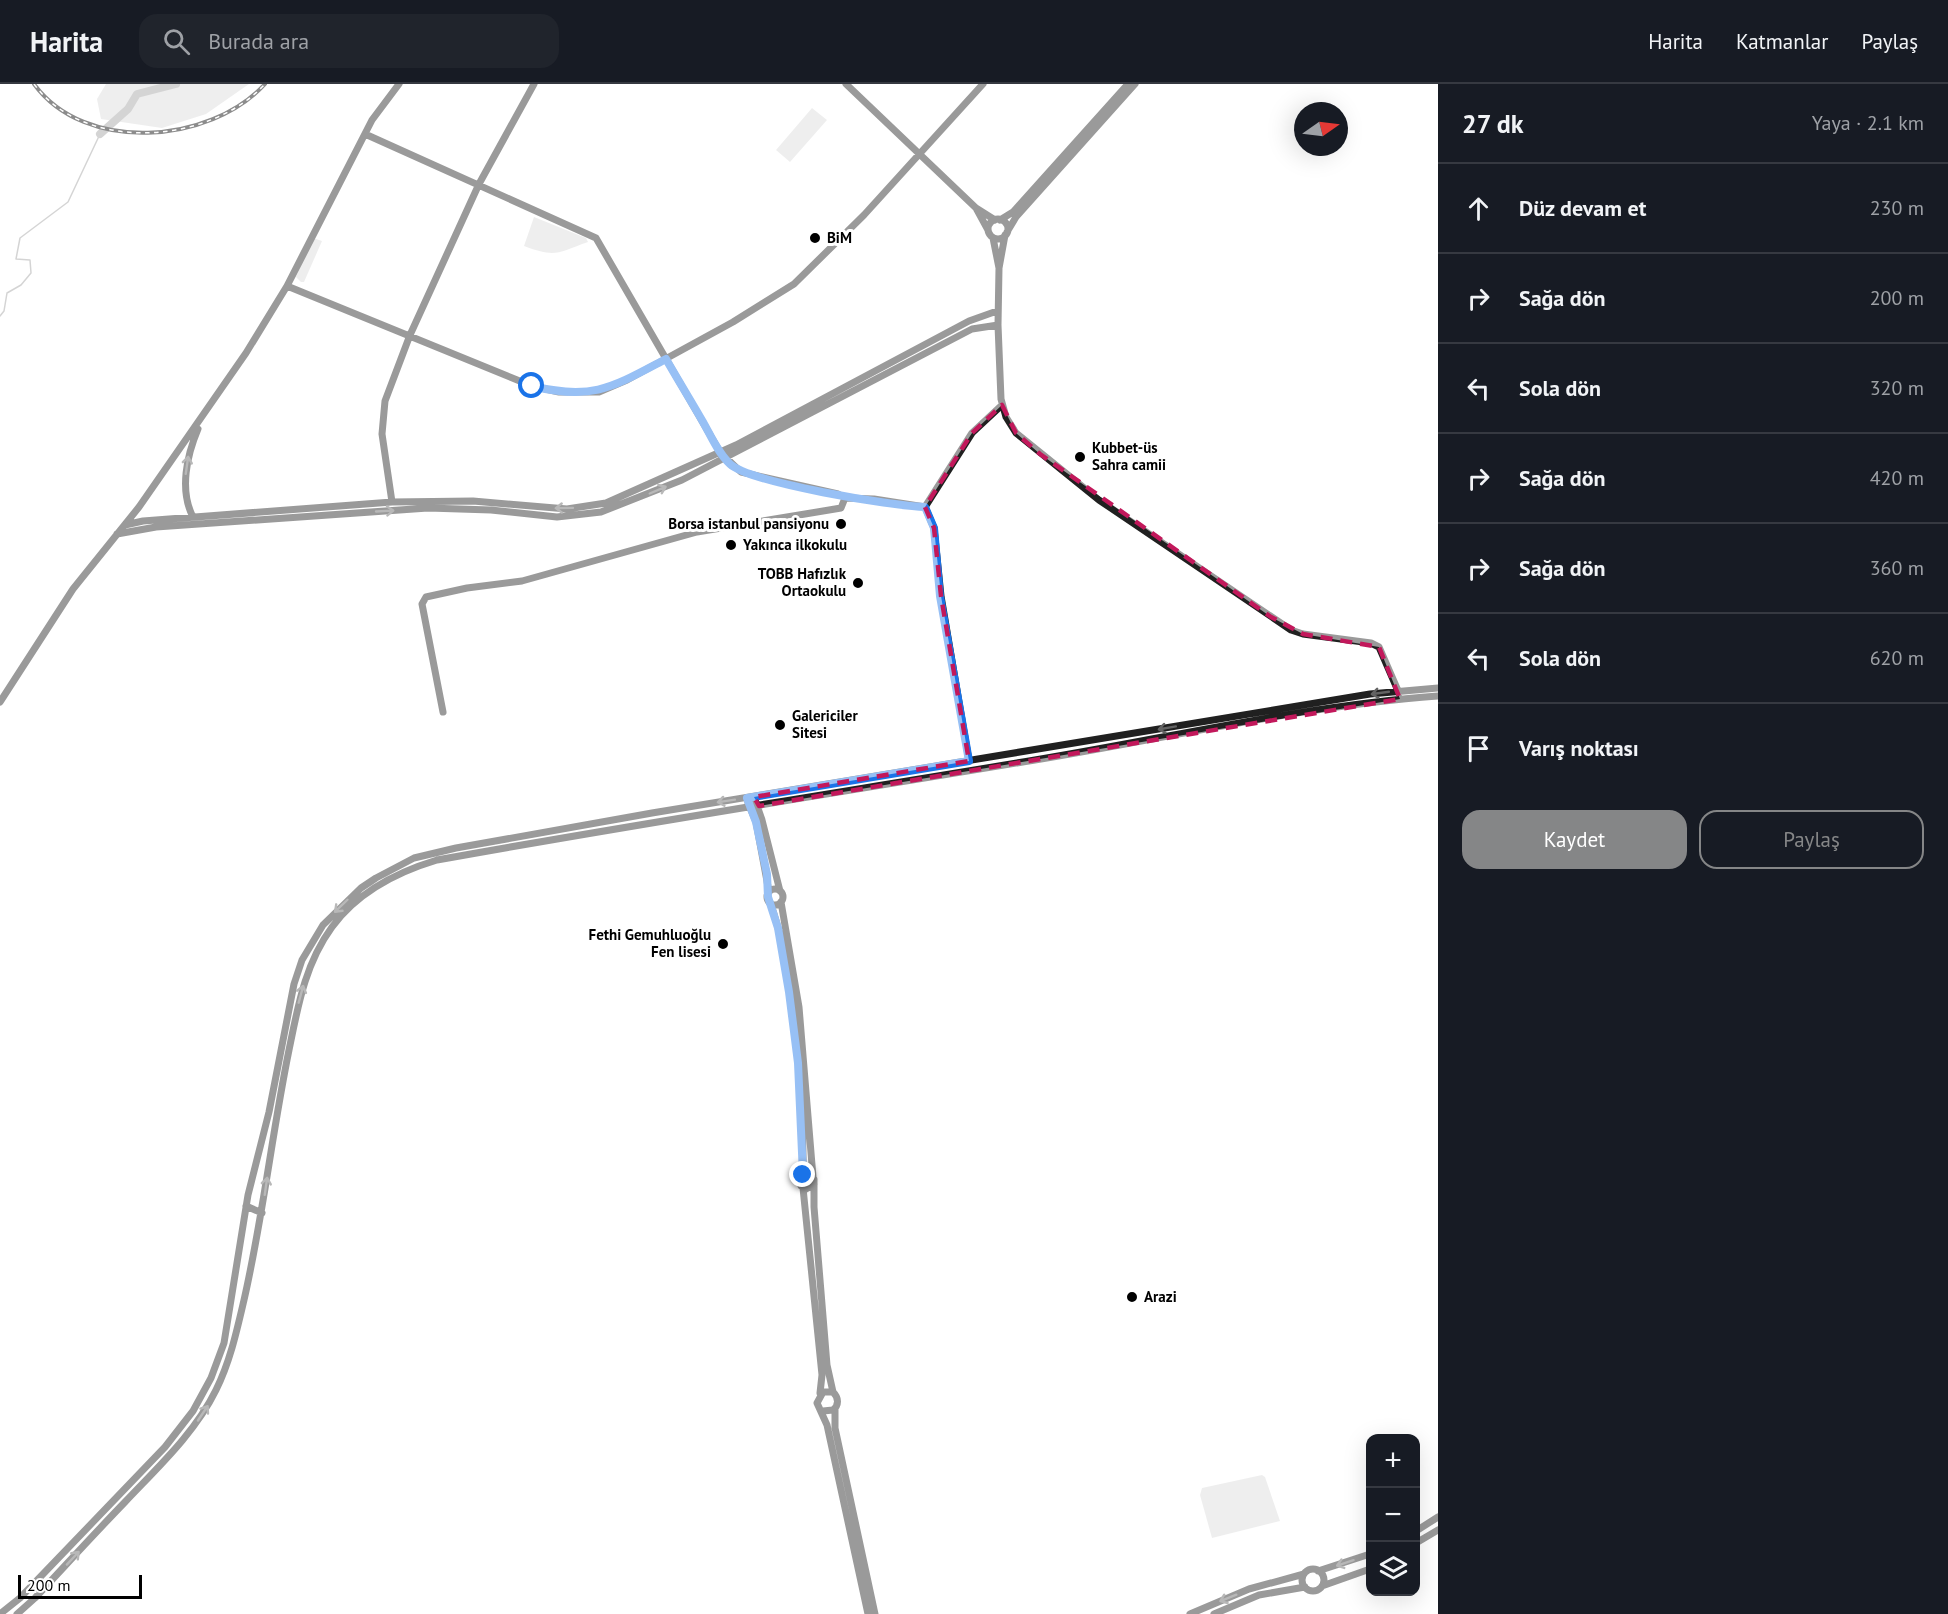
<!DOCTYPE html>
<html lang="tr">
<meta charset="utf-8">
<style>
:root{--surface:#171b24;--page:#20242c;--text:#f1f3f6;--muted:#9ea1a6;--line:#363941;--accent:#858687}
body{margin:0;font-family:"PT Sans",sans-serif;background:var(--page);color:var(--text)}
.controls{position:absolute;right:18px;bottom:18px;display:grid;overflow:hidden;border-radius:12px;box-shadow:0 6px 24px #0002}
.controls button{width:54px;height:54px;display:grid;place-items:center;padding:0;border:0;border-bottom:2px solid var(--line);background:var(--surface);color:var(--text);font:30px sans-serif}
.compass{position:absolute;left:1294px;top:18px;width:54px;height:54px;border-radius:50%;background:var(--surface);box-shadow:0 6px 24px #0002;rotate:76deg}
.scale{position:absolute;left:18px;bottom:15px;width:124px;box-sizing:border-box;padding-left:6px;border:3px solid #000;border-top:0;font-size:16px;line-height:21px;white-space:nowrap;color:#000;-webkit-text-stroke:4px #fff;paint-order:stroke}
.stop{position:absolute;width:18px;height:18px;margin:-14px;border:4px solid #1a73e8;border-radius:50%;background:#fff}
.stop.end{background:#1a73e8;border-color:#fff;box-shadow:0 2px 6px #0008}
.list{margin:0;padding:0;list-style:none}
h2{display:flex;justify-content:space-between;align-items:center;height:78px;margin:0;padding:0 24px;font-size:26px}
h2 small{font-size:20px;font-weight:400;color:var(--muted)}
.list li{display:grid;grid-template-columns:39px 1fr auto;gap:18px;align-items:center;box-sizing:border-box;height:90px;padding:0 24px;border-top:2px solid var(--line)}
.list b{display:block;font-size:22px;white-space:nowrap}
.list em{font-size:20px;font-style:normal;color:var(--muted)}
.actions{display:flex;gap:12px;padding:18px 24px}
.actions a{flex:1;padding:14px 0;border:2px solid var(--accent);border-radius:18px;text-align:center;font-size:21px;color:var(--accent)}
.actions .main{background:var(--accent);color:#fff}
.icon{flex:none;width:33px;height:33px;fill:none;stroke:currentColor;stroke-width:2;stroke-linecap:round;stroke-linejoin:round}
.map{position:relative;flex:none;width:1438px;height:1530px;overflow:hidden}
header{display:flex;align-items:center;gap:36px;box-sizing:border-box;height:84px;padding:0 30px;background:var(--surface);border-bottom:2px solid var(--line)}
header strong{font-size:28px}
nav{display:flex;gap:33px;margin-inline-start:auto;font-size:21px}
.search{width:420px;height:54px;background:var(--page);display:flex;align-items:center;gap:15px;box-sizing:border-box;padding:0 21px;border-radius:18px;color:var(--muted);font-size:22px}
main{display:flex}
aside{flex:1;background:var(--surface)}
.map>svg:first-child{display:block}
</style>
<header>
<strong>Harita</strong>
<div class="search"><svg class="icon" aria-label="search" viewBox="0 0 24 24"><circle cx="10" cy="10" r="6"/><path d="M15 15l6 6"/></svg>Burada ara</div>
<nav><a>Harita</a><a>Katmanlar</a><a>Paylaş</a></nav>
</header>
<main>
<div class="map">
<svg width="1438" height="1530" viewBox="0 0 1438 1530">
<rect width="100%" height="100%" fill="#fff"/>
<path fill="#dadada" d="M106,0h143l-43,30 -44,14 -61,-9 -4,-20z
M812,24l15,12 -37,42 -14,-12z
M534,133l52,21 2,4c-31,11 -32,16 -64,4z
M313,154l9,3 -18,41h-3l-5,-5z
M1262,1391l3,2 15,44 -68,17 -12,-43 2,-7z"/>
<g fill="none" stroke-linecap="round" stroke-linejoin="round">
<path stroke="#a1a1a1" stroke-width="1.5" d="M0,232l4,-5 3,-18 14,-8 10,-12 -1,-13 -14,-1 4,-21 48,-36 32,-68"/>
<path stroke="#a1a1a1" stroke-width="8" d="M100,50l28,-25 9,-15 39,-10"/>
<path stroke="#202020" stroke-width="7" d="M846,0l130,124
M365,50l231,104 124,214 21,20 97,22 7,4 -4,10 -144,24 -175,49 -55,7 -41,9 -4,7 21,108
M988 145a10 10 0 1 1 20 0a10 10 0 1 1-20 0Z
M1000,136l13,-8 115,-128
M988,146l-12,-22 19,12
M1007,148l9,-15 119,-133
M993,154l6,30 6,-33
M999,184l-1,57 3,74 5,18 10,16 83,67 192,130 12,4 68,9 8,4 20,46
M287,202l245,100 27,6h40l28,-12 106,-58 61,-38 70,-69 119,-131
M845,414l29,1 51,8
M392,418l-10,-68 3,-33 25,-66 69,-151 55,-100
M193,433c-14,-27 -6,-62 5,-88
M125,441l18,-4 249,-19 81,-1 94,8 39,-6 130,-58 233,-124 28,-10
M117,450l39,-7 272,-19 63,2 66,7 44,-5 81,-32 290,-151 26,-4
M0,618l73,-113 66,-82 107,-154 41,-67 85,-166 27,-36
M969,677l-28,-165 -7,-68 -9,-21 47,-74 30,-28
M754,713l8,23 18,71
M748,719l8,19 13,70
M767 813a8 8 0 1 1 16 0a8 8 0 1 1-16 0Z
M770,818c26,73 34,195 33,273
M781,818l18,105 14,170
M814,1100l-8,5 -5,-3 -1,-7 7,-5 7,5v28l13,158 6,27
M803,1104l19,187 -2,18
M246,1122l16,7
M835,1324v20l40,186
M823,1327l10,-1c6,-5 6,-12 0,-18h-10l-6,11 10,22 41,189
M1416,1447l22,-14
M1416,1459l22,-13
M1302 1496a11 11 0 1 1 22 0a11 11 0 1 1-22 0Z
M1318,1487l52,-17
M1322,1502l48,-17
M0,1530l20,-16 145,-151 28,-36 18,-33 13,-35 24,-148 21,-83 25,-128 8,-24 21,-35 38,-37 15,-10 38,-20 42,-10 196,-35 718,-119 68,-6
M17,1530l18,-16c30,-32 59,-64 90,-96 32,-34 70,-69 91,-112 14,-28 21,-60 28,-90 19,-83 28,-167 45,-250 9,-44 16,-86 43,-123 25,-34 65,-55 105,-67 199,-36 399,-67 598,-100 134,-22 267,-54 403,-64
M1190,1530l59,-25 55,-15
M1214,1530l45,-19 46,-8"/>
<g stroke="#000" stroke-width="4">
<path id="rail" d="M34,0c51,70 176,60 231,0"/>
</g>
<use href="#rail" stroke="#fff" stroke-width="1.5" stroke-dasharray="4.5" stroke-linecap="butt"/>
</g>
<defs><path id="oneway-shaft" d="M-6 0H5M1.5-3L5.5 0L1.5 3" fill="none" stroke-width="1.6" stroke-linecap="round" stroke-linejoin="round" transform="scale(1.5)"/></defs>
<g stroke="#636363">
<use href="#oneway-shaft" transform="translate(187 381) rotate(-82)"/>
<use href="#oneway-shaft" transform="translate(658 406) rotate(-23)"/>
<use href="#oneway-shaft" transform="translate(564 424) rotate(179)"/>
<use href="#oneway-shaft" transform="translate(385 427) rotate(-3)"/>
<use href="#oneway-shaft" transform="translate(1380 609) rotate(172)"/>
<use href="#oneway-shaft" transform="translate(1167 644) rotate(170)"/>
<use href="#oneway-shaft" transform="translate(726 717) rotate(171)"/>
<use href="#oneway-shaft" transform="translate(341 822) rotate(136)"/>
<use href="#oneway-shaft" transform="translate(301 910) rotate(-75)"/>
<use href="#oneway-shaft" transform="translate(266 1102) rotate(-82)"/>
<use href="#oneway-shaft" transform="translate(203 1329) rotate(-56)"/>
<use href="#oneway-shaft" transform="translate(73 1474) rotate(-47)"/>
<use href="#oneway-shaft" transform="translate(1345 1479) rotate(162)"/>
<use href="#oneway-shaft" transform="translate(1228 1514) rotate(158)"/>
</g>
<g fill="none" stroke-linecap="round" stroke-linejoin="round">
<path stroke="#1a73e8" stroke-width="8" d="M532,302c61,15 81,1 134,-27 12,21 25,42 37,63 8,14 15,31 27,42 21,19 162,42 195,43l9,21 6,68 29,165 -222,37 9,24 11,52 1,23 10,31 11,64 9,71 5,112"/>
</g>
<path d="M0 0H1438V1530H0ZM1002,321l14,28 24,21 231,163 32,17 76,13 21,52 -641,107 -5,-9 215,-36 -28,-165 -7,-68 -9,-21 47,-74z" fill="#fff" fill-opacity=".55" fill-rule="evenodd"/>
<path fill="none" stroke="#c2185b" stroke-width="4.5" stroke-dasharray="12 8" stroke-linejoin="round" d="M1002,321l14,28 24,21 231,163 32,17 76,13 21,52 -641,107 -5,-9 215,-36 -28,-165 -7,-68 -9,-21 47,-74z"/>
<g fill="#000" stroke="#fff" stroke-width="2">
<circle cx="815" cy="154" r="6"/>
<circle cx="1080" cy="373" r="6"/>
<circle cx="841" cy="440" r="6"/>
<circle cx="731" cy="461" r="6"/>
<circle cx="858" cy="499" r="6"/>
<circle cx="780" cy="641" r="6"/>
<circle cx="723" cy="860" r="6"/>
<circle cx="1132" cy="1213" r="6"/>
</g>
<g text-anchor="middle" stroke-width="6" stroke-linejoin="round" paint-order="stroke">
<g font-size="15" font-weight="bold" fill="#000" stroke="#fff" text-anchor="start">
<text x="827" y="159">BiM</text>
<text x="1092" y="369">Kubbet-üs<tspan x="1092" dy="17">Sahra camii</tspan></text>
<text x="829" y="445" text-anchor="end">Borsa istanbul pansiyonu</text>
<text x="743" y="466">Yakınca ilkokulu</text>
<text x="846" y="495" text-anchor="end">TOBB Hafızlık<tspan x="846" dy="17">Ortaokulu</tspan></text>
<text x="792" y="637">Galericiler<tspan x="792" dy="17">Sitesi</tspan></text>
<text x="711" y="856" text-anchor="end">Fethi Gemuhluoğlu<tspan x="711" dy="17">Fen lisesi</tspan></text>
<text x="1144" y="1218">Arazi</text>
</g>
</g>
</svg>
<div class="controls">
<button>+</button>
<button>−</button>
<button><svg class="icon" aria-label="layers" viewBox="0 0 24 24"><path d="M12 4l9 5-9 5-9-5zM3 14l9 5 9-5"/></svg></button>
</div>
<svg class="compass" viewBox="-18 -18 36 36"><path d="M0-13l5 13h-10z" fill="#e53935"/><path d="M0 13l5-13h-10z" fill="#9ea1a6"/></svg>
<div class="scale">200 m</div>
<div class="stop" style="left:532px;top:302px"></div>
<div class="stop end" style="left:803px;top:1091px"></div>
</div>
<aside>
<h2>27 dk<small>Yaya · 2.1 km</small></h2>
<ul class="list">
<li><svg class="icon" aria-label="ahead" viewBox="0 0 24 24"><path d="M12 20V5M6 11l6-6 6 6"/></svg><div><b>Düz devam et</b></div><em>230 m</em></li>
<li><svg class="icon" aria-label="right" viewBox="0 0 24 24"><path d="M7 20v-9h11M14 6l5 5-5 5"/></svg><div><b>Sağa dön</b></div><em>200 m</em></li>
<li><svg class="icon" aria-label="left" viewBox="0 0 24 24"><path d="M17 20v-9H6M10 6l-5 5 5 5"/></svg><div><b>Sola dön</b></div><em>320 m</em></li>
<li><svg class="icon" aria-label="right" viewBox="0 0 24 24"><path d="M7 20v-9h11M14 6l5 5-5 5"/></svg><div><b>Sağa dön</b></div><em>420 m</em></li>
<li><svg class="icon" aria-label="right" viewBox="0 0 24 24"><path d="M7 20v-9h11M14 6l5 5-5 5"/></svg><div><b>Sağa dön</b></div><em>360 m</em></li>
<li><svg class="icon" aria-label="left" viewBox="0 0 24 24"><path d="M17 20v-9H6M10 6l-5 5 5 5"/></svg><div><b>Sola dön</b></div><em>620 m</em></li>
<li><svg class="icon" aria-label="arrive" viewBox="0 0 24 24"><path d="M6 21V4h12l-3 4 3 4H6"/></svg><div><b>Varış noktası</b></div></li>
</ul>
<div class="actions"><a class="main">Kaydet</a><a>Paylaş</a></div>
</aside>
</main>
